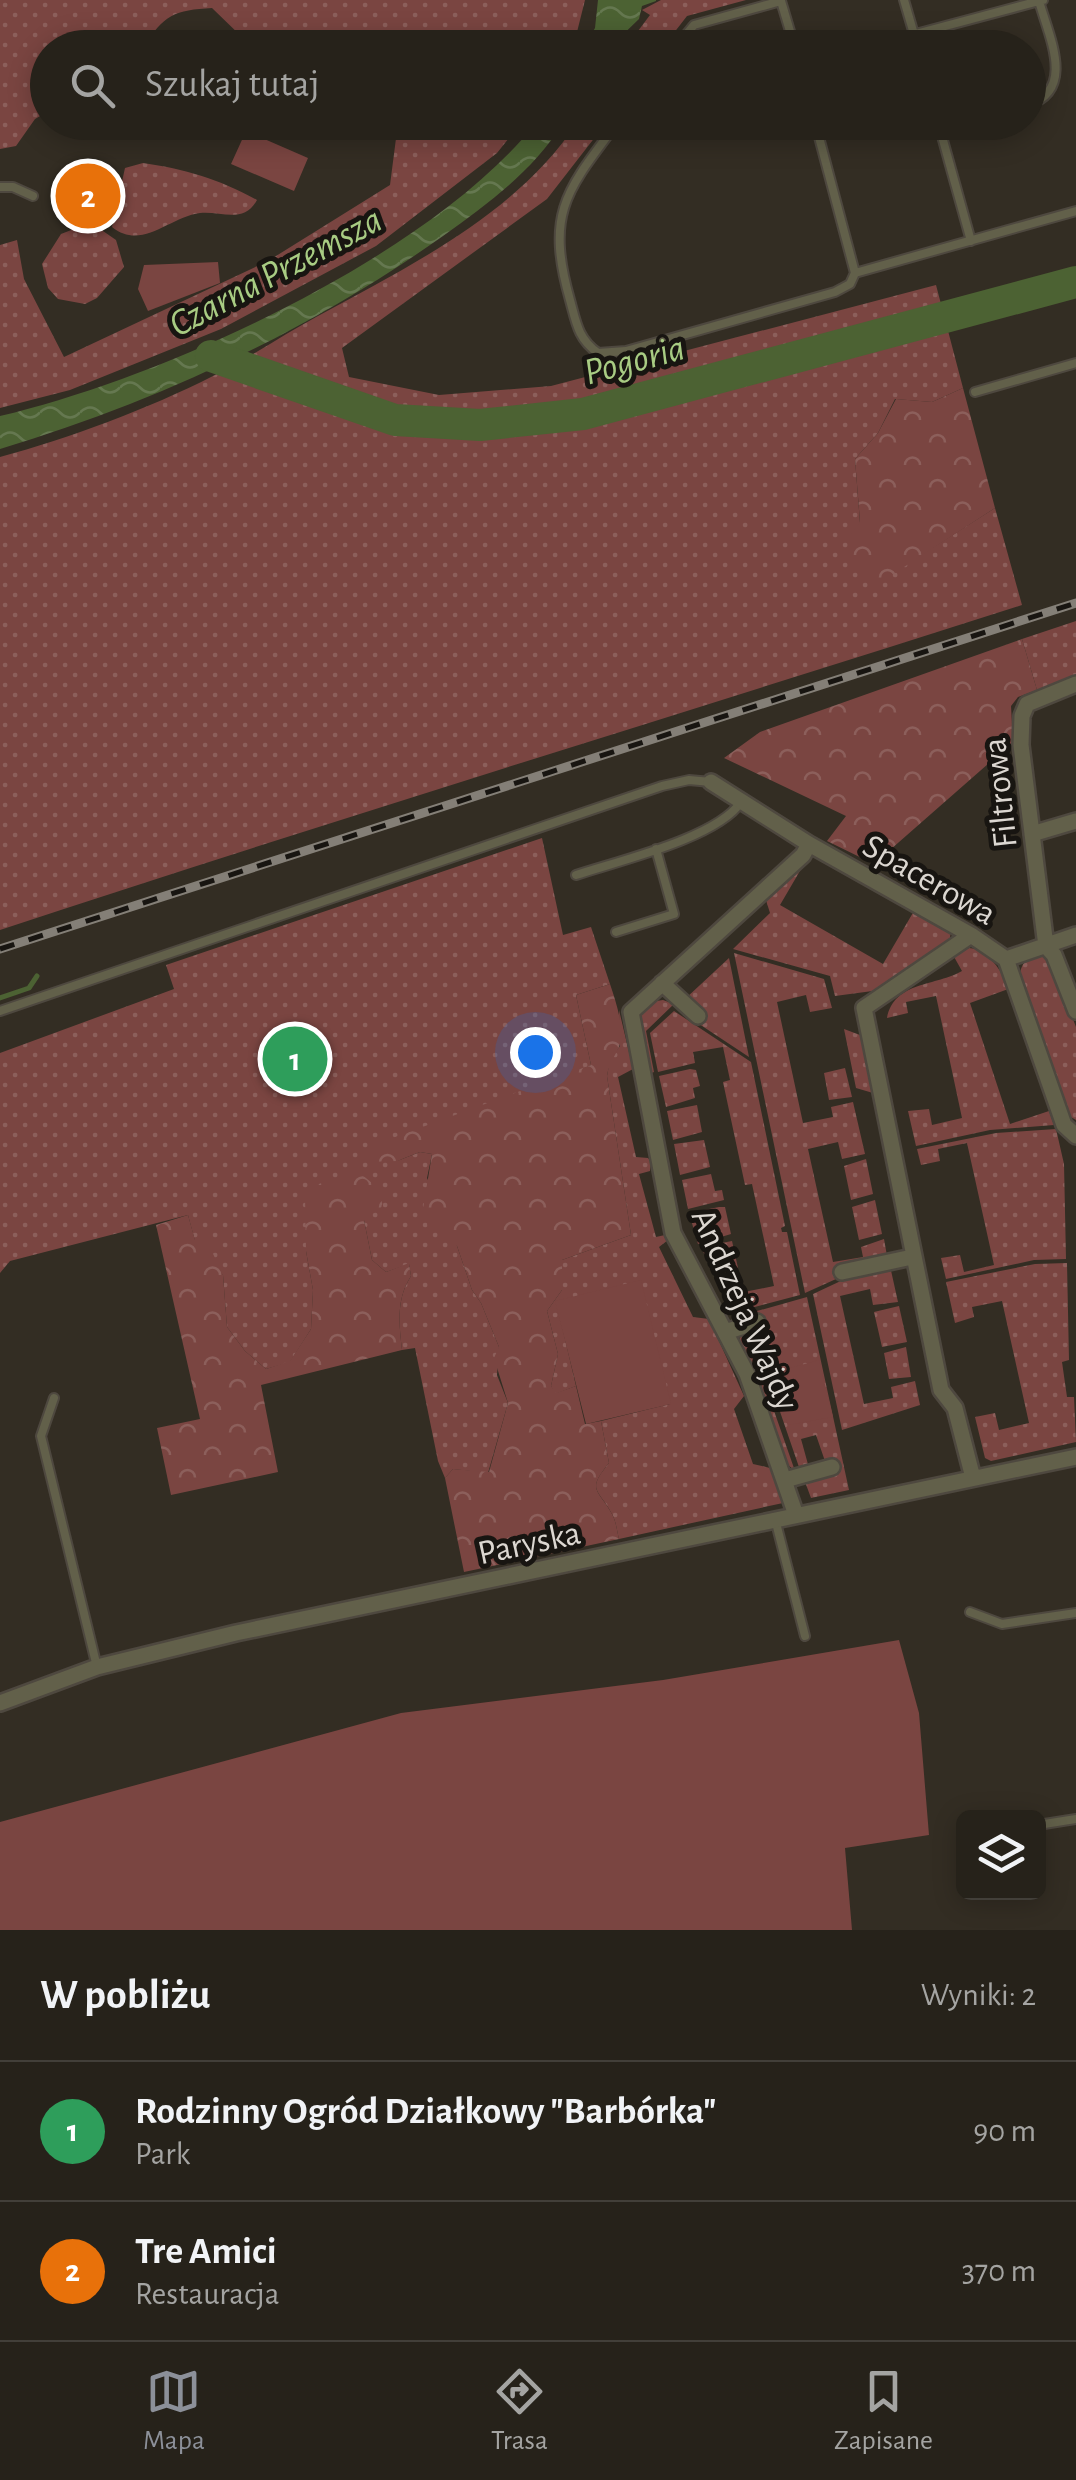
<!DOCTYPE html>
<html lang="pl">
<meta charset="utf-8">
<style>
:root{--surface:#26221a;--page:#2e2a23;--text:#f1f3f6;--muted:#a4a4a2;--line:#423f39;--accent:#8c9099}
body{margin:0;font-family:"Alegreya Sans",sans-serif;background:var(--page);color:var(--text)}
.controls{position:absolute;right:30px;bottom:30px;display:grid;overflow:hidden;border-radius:15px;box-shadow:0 5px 25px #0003}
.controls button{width:90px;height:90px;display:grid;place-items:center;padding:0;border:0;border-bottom:2px solid var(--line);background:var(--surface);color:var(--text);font:50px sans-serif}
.you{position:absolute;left:535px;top:1052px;width:35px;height:35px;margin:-25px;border:8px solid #fff;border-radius:50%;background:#1a73e8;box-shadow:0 0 0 15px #1a73e833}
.badge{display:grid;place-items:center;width:65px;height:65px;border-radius:50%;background:var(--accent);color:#fff;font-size:32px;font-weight:700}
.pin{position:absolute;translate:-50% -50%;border:5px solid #fff;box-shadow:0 2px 10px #0006}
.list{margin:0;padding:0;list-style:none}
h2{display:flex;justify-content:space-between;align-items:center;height:130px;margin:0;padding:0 40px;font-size:42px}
h2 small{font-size:32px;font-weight:400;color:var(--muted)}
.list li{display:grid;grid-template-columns:65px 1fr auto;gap:30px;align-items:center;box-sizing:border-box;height:140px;padding:0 40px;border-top:2px solid var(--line)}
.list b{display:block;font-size:38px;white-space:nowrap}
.list p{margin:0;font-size:32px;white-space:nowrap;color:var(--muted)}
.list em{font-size:32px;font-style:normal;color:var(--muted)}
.icon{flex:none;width:55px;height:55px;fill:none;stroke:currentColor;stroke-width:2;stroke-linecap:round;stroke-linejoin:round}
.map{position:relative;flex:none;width:1076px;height:1930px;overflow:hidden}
.search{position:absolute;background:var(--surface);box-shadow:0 5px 25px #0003;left:30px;right:30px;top:30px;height:110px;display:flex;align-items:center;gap:25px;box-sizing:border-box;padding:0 35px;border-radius:55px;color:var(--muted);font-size:38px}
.sheet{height:410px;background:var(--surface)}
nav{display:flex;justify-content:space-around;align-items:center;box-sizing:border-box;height:140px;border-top:2px solid var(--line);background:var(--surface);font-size:28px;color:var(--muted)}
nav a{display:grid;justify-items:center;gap:5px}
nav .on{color:var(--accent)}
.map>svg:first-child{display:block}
</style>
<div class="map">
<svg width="1076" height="1930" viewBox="0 0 1076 1930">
<defs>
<pattern id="grass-dots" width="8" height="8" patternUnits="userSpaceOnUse" patternTransform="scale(2.5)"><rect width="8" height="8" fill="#7a4541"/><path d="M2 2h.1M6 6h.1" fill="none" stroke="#8c5f5b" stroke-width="1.8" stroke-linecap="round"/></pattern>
<pattern id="forest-crowns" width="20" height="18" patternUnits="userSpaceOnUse" patternTransform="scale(2.5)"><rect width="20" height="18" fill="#7a4541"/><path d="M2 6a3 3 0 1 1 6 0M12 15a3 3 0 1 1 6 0" fill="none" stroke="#8c5f5b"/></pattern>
<pattern id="water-waves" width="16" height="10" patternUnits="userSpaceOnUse" patternTransform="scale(2.5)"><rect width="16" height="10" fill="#4c6233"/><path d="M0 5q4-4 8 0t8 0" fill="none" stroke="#657850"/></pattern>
</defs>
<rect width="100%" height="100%" fill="#332d23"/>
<path fill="url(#grass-dots)" d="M0,0h585l-12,48 -324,-1 -5,-8 -32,-31c-37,2 -49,7 -68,39l-96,1 -1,64 -12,7 -19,27 -16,3z
M661,0h85l-59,16 -24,31h-37l24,-32 -8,-5z
M398,123h123l-24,30 -121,93 -155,83 -151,61 -70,18v-163l17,-5 7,39 40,78 204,-96 122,-76z
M577,123h29l-59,76 -205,149 7,29 90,18 112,-9 385,-101 27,103 -31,14 -37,-3 -17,34 -23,26 5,64 -10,13 65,23 80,-51 27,97c-341,109 -683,213 -1022,325v-473c70,-19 148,-48 213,-81 36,-18 70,-41 105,-60 95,-52 198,-102 259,-193z
M143,163c42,6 76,16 114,37 -13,24 -35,11 -57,13 -31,4 -58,38 -88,14l13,-59z
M97,220l6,11 13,9 8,27 -27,31 -12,6 -27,-5 -10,-11 -6,-24 19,-30z
M1076,621v56l-39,13 -15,-51z
M542,838l21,97 28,-8 19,57 -34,11 15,70 -194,96 23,-9 12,2 -5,24 30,68 15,44 9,13 18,44 -2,28 11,28 -20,70 -35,-4 -8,9 -7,-17 -23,-113 -13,2c-3,-26 -6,-51 9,-74l-2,-12 -23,8 -14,-12 -8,-40 -58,31 7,39 -2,39 -21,33 -24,7 -21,-18 -18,-24 -4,-52 -28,-34 -7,-26 -178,46 -10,12v-220l174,-64 -8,-24z
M804,864l-24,41 103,59 31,-53 37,19 -2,15 -69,45 -45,6 -5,-20 -97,-27 37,-36 -5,-16z
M969,948c21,2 31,23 42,40l-41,15 40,121 39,-13 5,14 -64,5 -74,16 -8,-35 21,-2 3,16 30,-7 -26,-122 -30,6 2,11 -21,5c7,-37 50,-32 75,-47l-9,-16z
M734,953l90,26 8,29 -22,4 -4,-17 -29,7 26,121 30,-6 -2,-10 22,-5 12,52 -23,5 -4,-17 -30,7 25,113 30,-5 -2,-10 23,-8 3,17 -82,37z
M1040,954l9,4 27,69v93l-10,-6 -46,-134c-1,-15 6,-23 20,-26z
M729,958l20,99 -68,-45 4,-13z
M663,1000l11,4 -28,27 8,41 -5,2 -10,-57 11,-15z
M619,1010l14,59 -15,8 18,80 12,1 3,4 -1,9 -11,3 17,63 9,-2 3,5 -9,7 34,70 16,2 35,77 -10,13 19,55 17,4 13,35 -164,36c-2,-8 -3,-18 -7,-25 -14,-26 -26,-23 -3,-51l-8,-42 69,-17 -114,-103 20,85 -21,8 -4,-8 7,-32 -11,-43 15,-21v-30l69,-25 -24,-159 3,-16 10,-14z
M674,1011l77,51 34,164 -4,2 1,4h5l13,63 -64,17 -19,-33 22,-4 5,17 30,-6 -22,-102 -7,1 -22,-103 7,-2 -7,-33 -30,5 2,11 -37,9 -8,-39z
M844,1029l16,6 13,58 -17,-5z
M845,1068l7,29 -23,3 -5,-27z
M690,1069l6,1 4,16 -7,2 2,10 -29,9 -7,-31z
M697,1105l5,27 -29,8 -6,-29z
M1056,1129l8,35 2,95 -32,1 -88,19 -5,-21 19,-3 4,17 30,-7 -27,-122 -29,6 2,12 -19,4 -4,-16 79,-16z
M704,1140l6,27 -30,8 -6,-31z
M866,1159l7,35 -22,6 -7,-34z
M711,1174l4,17 7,-1 2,10 -36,9 -6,-29z
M875,1200l7,34 -23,6 -7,-33z
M719,1207h6l6,27 -33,10 -9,-31z
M732,1241l6,27 -24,7 -13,-28z
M1067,1263l2,97 -7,2 5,35h7l2,45 -85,19 -6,-3 -10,-41 20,-4 4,17 30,-7 -27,-122 -30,6 2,10 -19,6 -9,-41 89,-18z
M890,1266l8,36 -25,3 -3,-16 -30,7 24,108 29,-6 -2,-11 24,-6 5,24 -78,25 -29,-136 32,-15 -1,-3z
M807,1297l42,193 -38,8 -7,-19 22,-15 -10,-29 -15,4 8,29 -9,2 -36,-105 -28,-48z
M899,1306l8,36 -25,5 -8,-35z
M741,1334l18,34 36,103 -8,-7 -33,-94 -15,-29z
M906,1347l5,30 -22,2 -5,-26z"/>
<path fill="url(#forest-crowns)" d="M963,388l32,120 -111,72 -17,2c-12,-15 -17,-27 -18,-46l11,-14 -5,-63 23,-26 18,-34 36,3z
M1022,639l15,51 -19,7 -7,9 2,36 -139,122 -47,-23 19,-25 -122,-58 36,-26z
M610,984c6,18 14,41 10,60 -3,10 -11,18 -13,32l24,159 -69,25v30l-15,21 11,43 -7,32 5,7 20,-7 9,38 16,-3 8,42c-23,28 -11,26 3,51 4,7 5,17 7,25l-155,33 -19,-94 8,-9 36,3 19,-69 -14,-45 5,-11 -18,-44 -9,-13 -15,-44 -29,-19 -5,-18 9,-55 -12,-2 -23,9 -33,1 -4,-12 231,-85 -15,-70z
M356,1170l21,17 6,19 -19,14 8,40 14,12 23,-9 2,13c-15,23 -12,48 -9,74l-141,35 17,87 -107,23 -14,-67 43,-9 -44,-194 32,-10 7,25 11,-1 17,36 4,52 18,24 21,18 24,-8 21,-32 2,-39 -7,-39 -1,-56 14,-11z"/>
<path fill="#7a4541" d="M246,131l62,27 -14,33 -63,-27z
M218,262l2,21 -72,28 -10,-22 6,-24z
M641,1280l30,124 -85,20 -31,-123z
M819,1360l14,57 -45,8 -19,-51z
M899,1640l20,73 10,122 -84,13 7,82h-852v-108l401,-109 262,-33z"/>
<path fill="url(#water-waves)" d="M598,0h58v1l-14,5 -3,13 -29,28h-26l11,-19z
M536,123h27c-30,48 -74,80 -120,113 -134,95 -286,166 -443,213v-33c166,-39 429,-159 536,-293z"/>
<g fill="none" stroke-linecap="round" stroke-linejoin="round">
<path stroke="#4c6233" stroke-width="5" d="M0,998l29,-10 8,-12"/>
<path stroke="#4c6233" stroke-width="32" d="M211,356l184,64 85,5 103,-11 493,-132"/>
<g stroke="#4e483f" stroke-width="12">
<path id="lane" d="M904,0l14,48
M675,48l19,-23 87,-24 14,47
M863,48l180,-48
M1028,105c48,-15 21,-68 11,-104
M618,122c-51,68 -73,90 -48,178 6,22 8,39 28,53l28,-2 209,-59 15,-8 5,-11
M815,122l40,151 221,-62
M938,122l33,119
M940,131l29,-9
M0,187h13l20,9
M975,392l101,-29
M576,875c42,-14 141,-37 165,-73
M616,932l58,-18 -18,-65
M0,1011l662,-225 27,-6 22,2
M54,1398l-13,38 56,231
M775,1519l30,117
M970,1612l32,12 74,-11
M1038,1825l38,-6"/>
</g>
<g stroke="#4e483f" stroke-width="20">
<path id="street" d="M1076,684l-49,20 -5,12 -1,29 25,201 8,9 22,56
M711,782l98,62 162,91 35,24 58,166 12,11
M1032,834l44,-13
M971,935l-107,73 77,382 14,18 18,70
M1006,959l70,-24
M662,983l36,33
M842,1272l70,-15
M725,1332l32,-10
M785,1480l47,-13
M796,1515l-49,-141 -74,-141 -42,-221 172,-157 6,-11
M0,1703l97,-36 139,-34 840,-176"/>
</g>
<use href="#lane" stroke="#62604a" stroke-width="8"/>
<use href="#street" stroke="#62604a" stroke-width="15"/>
<g stroke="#847f77" stroke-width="9">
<path id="rail" d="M0,949l1076,-346"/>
</g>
<use href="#rail" stroke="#181511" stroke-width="5" stroke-dasharray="15" stroke-linecap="butt"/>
</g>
<g text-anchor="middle" stroke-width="10" stroke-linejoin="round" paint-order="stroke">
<g font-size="35" fill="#dcd7d1" stroke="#181511">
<text transform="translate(999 793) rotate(-96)" y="12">Filtrowa</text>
<text transform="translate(930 879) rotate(30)" y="12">Spacerowa</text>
<text transform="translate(746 1309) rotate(66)" y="12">Andrzeja Wajdy</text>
<text transform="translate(529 1542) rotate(-12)" y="12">Paryska</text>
</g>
<g font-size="38" font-style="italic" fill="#a8cc83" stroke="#181511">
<text transform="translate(275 271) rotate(-28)" y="13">Czarna Przemsza</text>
<text transform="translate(634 359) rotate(-15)" y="13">Pogoria</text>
</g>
</g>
</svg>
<div class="controls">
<button><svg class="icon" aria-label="layers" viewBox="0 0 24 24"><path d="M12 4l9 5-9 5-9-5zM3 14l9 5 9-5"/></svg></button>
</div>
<div class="you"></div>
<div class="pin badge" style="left:295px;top:1059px;background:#2e9e5b">1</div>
<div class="pin badge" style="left:88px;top:196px;background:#e8710a">2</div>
<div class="search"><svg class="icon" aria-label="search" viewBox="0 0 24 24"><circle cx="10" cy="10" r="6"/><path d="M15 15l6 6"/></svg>Szukaj tutaj</div>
</div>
<section class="sheet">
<h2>W pobliżu<small>Wyniki: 2</small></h2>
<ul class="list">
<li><span class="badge" style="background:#2e9e5b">1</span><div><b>Rodzinny Ogród Działkowy &quot;Barbórka&quot;</b><p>Park</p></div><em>90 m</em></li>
<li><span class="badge" style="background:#e8710a">2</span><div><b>Tre Amici</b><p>Restauracja</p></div><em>370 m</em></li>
</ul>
</section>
<nav>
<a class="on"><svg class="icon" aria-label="map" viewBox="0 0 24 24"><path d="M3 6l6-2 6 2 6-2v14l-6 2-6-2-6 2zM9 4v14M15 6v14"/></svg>Mapa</a>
<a><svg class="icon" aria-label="directions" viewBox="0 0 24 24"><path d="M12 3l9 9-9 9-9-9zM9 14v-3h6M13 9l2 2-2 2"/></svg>Trasa</a>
<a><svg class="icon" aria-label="saved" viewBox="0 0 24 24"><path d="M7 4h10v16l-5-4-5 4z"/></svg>Zapisane</a>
</nav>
